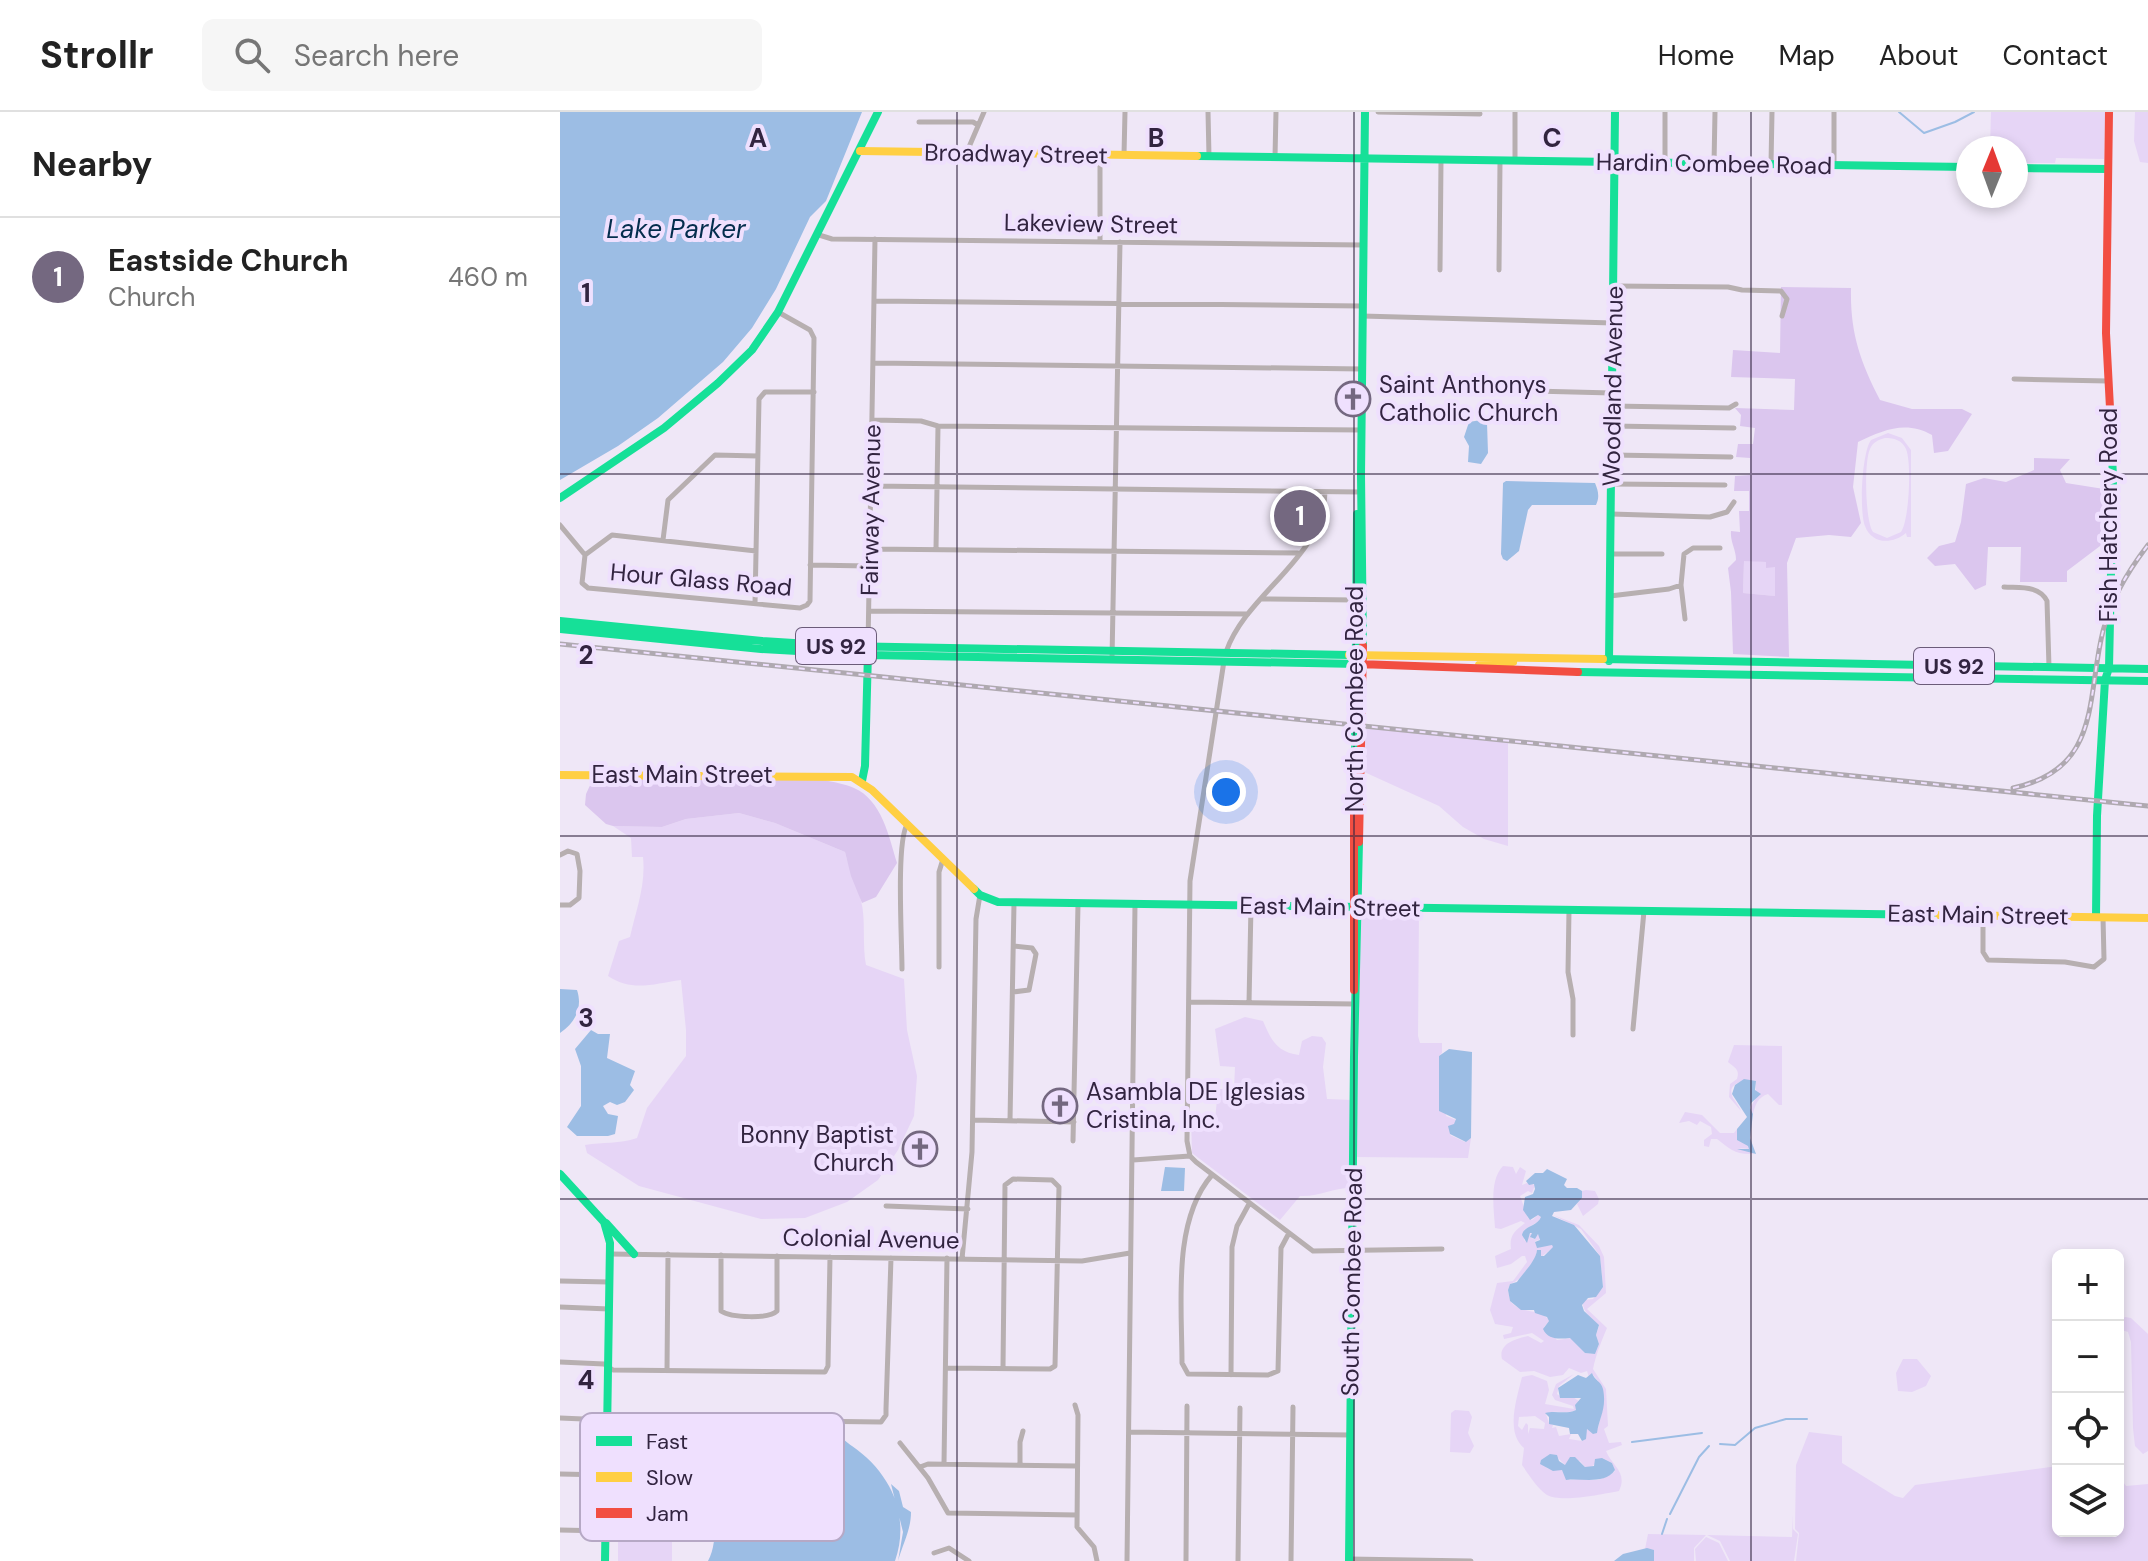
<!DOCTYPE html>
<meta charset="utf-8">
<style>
:root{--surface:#fff;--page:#f6f6f6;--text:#222;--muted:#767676;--line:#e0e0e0;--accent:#746880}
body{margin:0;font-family:"DM Sans",sans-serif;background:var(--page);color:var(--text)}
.controls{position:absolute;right:24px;bottom:24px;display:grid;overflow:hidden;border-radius:12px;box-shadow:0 4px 12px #0003}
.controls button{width:72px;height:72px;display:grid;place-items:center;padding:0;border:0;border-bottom:2px solid var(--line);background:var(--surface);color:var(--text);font:40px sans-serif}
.compass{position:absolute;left:1396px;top:24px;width:72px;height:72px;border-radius:50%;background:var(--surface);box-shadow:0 4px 12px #0003;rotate:1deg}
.you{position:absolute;left:666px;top:680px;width:28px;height:28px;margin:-20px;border:6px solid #fff;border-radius:50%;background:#1a73e8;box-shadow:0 0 0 12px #1a73e833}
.badge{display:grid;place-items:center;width:52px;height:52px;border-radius:50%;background:var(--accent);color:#fff;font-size:26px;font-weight:700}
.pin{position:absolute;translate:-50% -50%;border:4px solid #fff;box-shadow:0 2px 8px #0006}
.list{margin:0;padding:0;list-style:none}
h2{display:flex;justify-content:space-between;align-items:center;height:104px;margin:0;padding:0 32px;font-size:34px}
h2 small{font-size:26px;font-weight:400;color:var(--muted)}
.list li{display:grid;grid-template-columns:52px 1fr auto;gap:24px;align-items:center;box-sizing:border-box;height:120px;padding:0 32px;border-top:2px solid var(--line)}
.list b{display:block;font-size:30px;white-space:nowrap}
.list p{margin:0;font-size:26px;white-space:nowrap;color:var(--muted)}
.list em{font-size:26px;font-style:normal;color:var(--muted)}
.icon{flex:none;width:44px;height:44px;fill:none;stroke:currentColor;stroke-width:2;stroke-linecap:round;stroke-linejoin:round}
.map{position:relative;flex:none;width:1588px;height:1449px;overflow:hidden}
header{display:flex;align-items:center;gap:48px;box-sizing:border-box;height:112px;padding:0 40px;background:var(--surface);border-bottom:2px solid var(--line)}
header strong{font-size:38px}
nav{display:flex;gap:44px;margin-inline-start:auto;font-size:28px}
.search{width:560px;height:72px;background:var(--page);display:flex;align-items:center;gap:20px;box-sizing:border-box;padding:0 28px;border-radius:12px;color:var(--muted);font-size:30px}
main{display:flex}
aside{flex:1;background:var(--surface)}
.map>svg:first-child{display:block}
</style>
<header>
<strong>Strollr</strong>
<div class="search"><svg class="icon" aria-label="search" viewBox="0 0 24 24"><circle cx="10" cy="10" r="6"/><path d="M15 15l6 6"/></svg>Search here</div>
<nav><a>Home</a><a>Map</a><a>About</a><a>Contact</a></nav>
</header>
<main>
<aside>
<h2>Nearby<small></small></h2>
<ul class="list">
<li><span class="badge">1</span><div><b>Eastside Church</b><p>Church</p></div><em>460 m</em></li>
</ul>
</aside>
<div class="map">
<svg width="1588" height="1449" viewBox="0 0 1588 1449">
<rect width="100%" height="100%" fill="#efe7f7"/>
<path fill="#e6d5f6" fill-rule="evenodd" d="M1431,0h114l-1,47 -48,-1 -1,5h-39v-15h-26z
M1575,0h13v51l-8,-1 -6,-21z
M1328,321l14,5 9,12v87h-4l-1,-4c-13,11 -34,12 -41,-7 -6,-15 -3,-74 6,-86zM1325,326c9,0 17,2 21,11 6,14 3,72 -5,83l-14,6 -14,-6c-8,-11 -9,-71 -3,-83 3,-7 8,-9 15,-11z
M1184,448l22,2v5l10,-1 -1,30 -32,-3z
M803,614l145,16v104l-24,-7 -21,-12 -24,-21 -77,-35z
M179,701l36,10 70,29c4,18 12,32 16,49 5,17 1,44 5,64l38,14 3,51 10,46 -3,40 -16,34 -20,30 -31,22 -42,16 -44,1 -122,-33 -52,-33 -2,-8c18,-3 34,-1 52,-7l10,-30 39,-52v-26l-5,-50c-28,4 -49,12 -73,-4l11,-35 11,-4c6,-27 16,-52 13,-80h-11l-1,-19 -18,-12 49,1 24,-8z
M801,797l58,1 -1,126 2,7h22v10l-3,3 7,60 10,4 -6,15 15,7 6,-4 -3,20 -113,-1z
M685,905l18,4c8,19 14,31 36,34l3,-14 10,-5 10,1 4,6 -3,24 4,32 25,1 -1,88c-19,0 -32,9 -51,8l-20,24 -88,-67 -1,-34 24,1 3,-31h16l1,-22 -15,-1 -5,-37z
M1174,933l48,1v59h-3l-11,-11c-10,3 -13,11 -15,20l-3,-6 6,-10v-17c-8,-1 -31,0 -23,17 3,4 6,8 8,13l-12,-14 1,-13 7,-5c3,-10 -2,-11 -9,-17z
M1125,1000l17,3 18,18h14l3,-4 2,8 10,9v3l-10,-1 15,6c-19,1 -24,-5 -37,-15h-6l-2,8 -5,-1v-6l8,-6 -1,-7 -11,-6 -3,4 -8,-4 -10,2z
M943,1054l10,1 3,7 4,-7 6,4 -4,14 5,-2 8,2 -3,8 -4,-2 -8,5 8,22 4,2 6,-5 3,2 -2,4 -15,9v11l8,-9 -1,6 4,1 1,-5 4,1 -1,5 -4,1 2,6 15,-2 2,2 -13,10 -4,-7c-1,11 -16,31 -27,34l-2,6 2,11c12,14 26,6 40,19l-6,7 13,13 14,-2 14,15 10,1 4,-10 -3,-9 3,-9c-7,-8 -18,-15 -16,-26l10,-1 10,-12 -3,-31 -19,-27 -28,-14 26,10 20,21 5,11 2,36 -19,16 20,19c-5,12 -11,26 -14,41l13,20 2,37 -4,3 5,14 12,-1 1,3 -16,6c6,15 22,21 13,40 -16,3 -58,12 -72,4 -10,-7 -18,-20 -25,-30l2,-17c-19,-16 -7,-50 -2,-71l10,-2 15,6 2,9 -4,14 29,5 -1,-3 -18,-6 -3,-5 4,-11 18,-10 -15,12 -2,8 6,4 10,-1 7,5 -4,8c-10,5 -20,-1 -30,4l3,9 4,2 -1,3 4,-1 3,9 12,-2 -2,5 13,2 5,-12 4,2 7,-3c5,-20 11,-37 -5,-53l-4,2 -2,-6 -6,2 -12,-5 -6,7 -13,2 -16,-6 -14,1 -18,-13c-4,-15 13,-20 26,-23l13,7 3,-2 -12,-8 -28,6 -1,-4 8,-2 2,-6 -18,-3 -5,-14 7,-27 16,-2 14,-19 -2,-6h-3l-11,8 -14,4 -2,-12 16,-7c-2,-14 4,-18 14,-26l-4,-2 -20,8 -6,-1c-1,-18 -6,-48 8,-62zM975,1304l10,7 -1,6 -14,-1 -2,6v-9l-2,-2 -4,7 -4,-4 1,-9zM998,1346l7,7 15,-4 5,6 5,1 12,-10 10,5 3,8c-21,16 -24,5 -45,9l-8,-10 -16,-2z
M1026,1078l9,1 4,8 -1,5 -15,12 -6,-12 5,-6v-7z
M1565,1205l6,1 17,16v117l-5,3 -8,-8 -2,-18 -2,-86 -3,-10 -10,-3 1,-8z
M1343,1247h14l14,17 -5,10 -14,6 -14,-1 -2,-18z
M895,1298l14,1 3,6 -4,16 6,13 -4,7 -20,-1 1,-39z
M1249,1320l33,4v27l53,33 8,2 12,-13 143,-19v65h60v-56l8,11 22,-2v77h-352l3,-28 -4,-4 1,-64z
M1233,1403v14l5,5 -4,27h-64l-10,-20 -13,-6 85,2z
M58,1418h54v31h-54z
M1088,1422l58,1 -12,13v13h-40l-9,-12z
M1146,1425l13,6 9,18h-32l-1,-12z"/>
<path fill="#dbc6ee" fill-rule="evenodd" d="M1221,175l70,1c-1,45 9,73 29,112l32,9h50l10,5 -24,37 -14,2 -2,-18c-26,-15 -49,-5 -74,7l-5,45 8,36 -10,14 -22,-2 -33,3 -9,25 2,94 -56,-3 -2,-62 -3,-24 8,-8c0,-11 -6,-18 -5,-29l9,1 -1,-21h10v-20h-15l1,-15 15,-1v-17l-14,-1 2,-13h15l2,-16 -15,-2 1,-11 -6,-7 59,2 1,-31 -64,-2 2,-27 47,3zM1184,449l22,1v6l9,-1v29l-32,-3z
M1474,346l36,1 -10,11 6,13 38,6 4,24 -4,30 -37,28v11h-47l1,-35h-33l-2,38 -11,5 -20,-26 -20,2 -8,-8 12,-12 16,-4 6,-20 5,-38 18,-6 22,4 28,-12z
M33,667l230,1c10,2 22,4 31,8 28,12 35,49 43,75l-21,34 -14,6 -11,-27 -6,-24 -70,-29 -36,-10 -53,6 -24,8 -49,-1 -7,-2 -21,-19 1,-11z"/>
<path fill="#9cbde4" d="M0,0h302l-36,89 -16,16 -34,72 -24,39 -29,34 -65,56 -40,28 -58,34z
M921,308l6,3 1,30 -7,11 -13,-2 1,-16 -5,-9 5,-15z
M946,369l89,2c3,7 5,14 1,22h-64l-4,5 -9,41 -12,10 -4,-2 -2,-5 2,-71z
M0,877l17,1c6,18 -2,33 -17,43z
M31,918l7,4h12l-3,24 28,13 -5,14 4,5 -9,12 -8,3 -7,-3 -7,4 5,8 10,2 -3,18 -7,2h-31l-10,-9 14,-21v-40l-6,-17z
M889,937l23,3 -1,86 -5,4 -16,-8 -2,-8 6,-2 2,-5 -17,-8v-55z
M1184,967l12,2 -1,9 6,4 -10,9 -1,5 3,6 -3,24 6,16 -19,-5h12l-1,-3 -11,-6v-11l10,-12 -15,-23 3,-9z
M605,1055l20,1 -1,23h-23z
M987,1057l20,10 -3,6 3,3h10l5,3v7l-11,12 -17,2 -2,4 22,9 26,31 3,31 -7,10 -8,1 -6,7 2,6 15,14 -3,10 3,9 -4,10 -10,-1 -15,-15c-11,1 -22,2 -27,-9l6,-8 -2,-4 -12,-4 -1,-3h-13l-11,-9 -2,-11 2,-6 7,-2c6,-9 19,-21 20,-32h4v6h3l9,-9 -1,-2 -15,3 -2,-6 5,-2 -2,-6 -3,5 -5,-2 2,-4h-2l-3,10 -5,-8c2,-10 15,-8 19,-18l-3,-2 -8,5 -7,-10 2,-13 8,-3 2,-5 -1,-5 -5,1 -3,-4 9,-8h8z
M1032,1261c2,7 9,8 11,16 4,20 -4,29 -6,44l-4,1 -6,-5 -1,10 -4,2 -4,-7h-8l-1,-6 -20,-4v-7l-4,-4c11,-3 20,2 31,-3l-1,-5 6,-7h-21l-2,-10 20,-13 8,3z
M245,1322c9,0 23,-2 32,1 5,2 10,8 15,11 38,26 59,69 43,115h-187c8,-14 5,-29 11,-44 15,-38 51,-65 86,-83z
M990,1342l7,1 2,6 6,4 5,-8h5l10,10 9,-1 1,-7 7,-1 10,5 3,7c-11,15 -32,8 -49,10l-4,-10 -9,1 -13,-7 1,-4z
M331,1372l8,7 4,16 8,5c0,18 -8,31 -13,49l5,-29z
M1087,1436l7,2v11h-40l9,-7z"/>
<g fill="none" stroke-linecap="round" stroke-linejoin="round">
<path stroke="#9cbde4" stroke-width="2" d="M1339,0l25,21 31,-11 19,-10
M1072,1330l70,-9
M1160,1332l15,1 20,-17 31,-9h21
M1110,1402l29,-57 10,-11
M1102,1422l5,-15"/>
<path stroke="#b7afb0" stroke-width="5" d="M648,0l1,44
M818,0l102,2
M359,10h54l5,3
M406,42l18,-42
M564,43l1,-43
M715,45l1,-45
M955,49v-49
M1105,50v-50
M1154,52l1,-52
M1211,52l1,-52
M1274,53v-53
M259,123l13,4 531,6
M540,130v-87
M880,158l1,-110
M939,158l1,-109
M1054,174l114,1 14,3 39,1 6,8 -5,17
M314,189l488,5
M802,204l251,7
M314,251l488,6
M1454,267l94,2
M931,278l121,3
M1052,294l117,2 7,-4
M313,308l48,1 17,5 424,4
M1052,314l122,2
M1052,343l119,2
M1051,372l114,1
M311,374l490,6
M1051,402l99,3 17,-5 7,-10
M0,413l25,30
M103,428l5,-40 47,-45 43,1
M310,437l428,4
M376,437l2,-123
M196,439l-144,-16 -27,20 -3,28 6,5 212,20 7,-3 3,-4 4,-263 -4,-8 -32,-18
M1051,442h51
M250,453l59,1
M1444,475c16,1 35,-2 43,14l2,66
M1050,484l59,-7 12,-4
M702,487l93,1
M195,492l4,-205 6,-7h49
M309,499l379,3
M1125,507l-4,-34 3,-31 9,-6h27
M308,534l7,-407
M666,540c21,-60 97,-93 99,-160
M552,547l8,-417
M664,549l-34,220 -3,260 3,15 6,6 117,89 129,-2
M0,743l8,-4 9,3 3,17 -1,27 -9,7h-10
M1009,798l-1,62 5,27v36
M1423,803v37l5,8 77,2 29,5 10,-8 -1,-42
M379,855v-95l4,-13
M342,857c0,-27 -6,-127 5,-144
M453,880l16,-2 7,-36 -4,-6 -18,-2
M629,890l166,2
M689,891l2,-97
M1073,917l11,-118
M413,1008l101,2
M450,1009l4,-218
M513,1029l5,-237
M573,1048l57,-4
M652,1063c-40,46 -30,129 -30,188l6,11 80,1 10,-4 3,-123 8,-15
M326,1094l82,3
M50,1142l472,7 48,-8
M161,1143v56c10,7 48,8 56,0v-55
M402,1147l10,-107 4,-233 4,-24
M0,1169l49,1
M0,1195l49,2
M0,1250l44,2 9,6 212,2 3,-6 2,-109
M386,1256l104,1 5,-3 4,-179 -7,-7 -39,-1 -8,6 -2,183
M107,1259l1,-117
M671,1263l1,-128 5,-21 12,-22
M515,1293l3,10 -1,112 17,20 3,14
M0,1306l47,2
M47,1315l131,1 64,-7 79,1 5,-7v-6l5,-151
M569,1320l221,3
M340,1331l28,35 20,35 129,2
M384,1352l3,-206
M460,1353v-23l3,-11
M360,1355l8,-3 149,2
M0,1362l46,1
M0,1418l45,1
M374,1441l15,-5 20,13
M789,1447l122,2
M567,1449l8,-657
M626,1449l1,-155
M678,1449l2,-153
M731,1449l2,-154"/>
<path stroke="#16e098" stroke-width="8" d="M637,44l771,11
M1456,56l92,1
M0,386l104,-70 54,-45 34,-33 26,-38 100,-200
M0,509l202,20 79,5 508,9
M0,517l201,20 107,6 491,9
M803,534l-2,-171 4,-363
M1043,547l545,10
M1049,549l6,-549
M1018,560l570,9
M795,642l2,-240
M302,669l3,-15 3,-114
M414,777l6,6 18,7 941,13
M1536,805l1,-101 8,-136 4,-12 4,-190 -3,-70
M0,1062l44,48 6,21 -5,318
M46,1111l28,31
M789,1449l5,-504 5,-215"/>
<path stroke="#ffcf43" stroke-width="8" d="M300,39l337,5
M789,543l254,4
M919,553h23l11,-3
M0,663l292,2 20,13 102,99
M1379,803l209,3"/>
<path stroke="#f24e42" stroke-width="8" d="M1549,0l-3,221 4,75
M799,552l219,8
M794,694v184
M799,730l4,-196"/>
<g stroke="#afa9b0" stroke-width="5">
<path id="rail" d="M0,532l1588,162
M1453,676c89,-19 73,-90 90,-157 8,-32 25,-60 45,-86"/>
</g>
<use href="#rail" stroke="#efe0fe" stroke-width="2" stroke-dasharray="6" stroke-linecap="butt"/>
</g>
<path fill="none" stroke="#322440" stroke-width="2" stroke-opacity="0.55" d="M397,0v1449M794,0v1449M1191,0v1449M0,362h1588M0,724h1588M0,1087h1588"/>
<defs>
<g id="church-ring" transform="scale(1.8)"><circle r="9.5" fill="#efe0fe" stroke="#746880" stroke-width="1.5"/><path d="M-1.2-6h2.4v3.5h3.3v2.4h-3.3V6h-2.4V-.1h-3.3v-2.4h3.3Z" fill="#746880"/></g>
</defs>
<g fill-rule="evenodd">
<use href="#church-ring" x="793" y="287"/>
<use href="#church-ring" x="500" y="994"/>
<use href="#church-ring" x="360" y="1037"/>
</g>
<g text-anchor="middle" stroke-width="8" stroke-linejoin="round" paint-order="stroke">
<g fill="#efe0fe" stroke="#6b5c79" stroke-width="2">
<rect x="236" y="516" width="80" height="36" rx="6"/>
<rect x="1354" y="536" width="80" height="36" rx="6"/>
</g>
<g font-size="22" font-weight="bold" fill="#322440">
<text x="276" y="542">US 92</text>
<text x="1394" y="562">US 92</text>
</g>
<g font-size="24" fill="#322440" stroke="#efe0fe">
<text transform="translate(456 42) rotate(1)" y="8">Broadway Street</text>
<text transform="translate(1154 52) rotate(1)" y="8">Hardin Combee Road</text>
<text transform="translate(531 112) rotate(1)" y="8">Lakeview Street</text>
<text transform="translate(1053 274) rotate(-89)" y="8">Woodland Avenue</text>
<text transform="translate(311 398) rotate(-89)" y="8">Fairway Avenue</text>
<text transform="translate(1549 403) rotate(-90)" y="8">Fish Hatchery Road</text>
<text transform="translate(141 468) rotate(5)" y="8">Hour Glass Road</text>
<text transform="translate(795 587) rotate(-90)" y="8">North Combee Road</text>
<text x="122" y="671">East Main Street</text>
<text transform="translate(770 795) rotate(1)" y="8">East Main Street</text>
<text transform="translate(1418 803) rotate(1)" y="8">East Main Street</text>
<text transform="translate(311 1127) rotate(1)" y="8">Colonial Avenue</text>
<text transform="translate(792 1170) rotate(-89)" y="8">South Combee Road</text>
</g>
<g font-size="24" fill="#322440" stroke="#efe0fe" text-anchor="start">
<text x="819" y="281">Saint Anthonys<tspan x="819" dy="28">Catholic Church</tspan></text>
<text x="526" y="988">Asambla DE Iglesias<tspan x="526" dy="28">Cristina, Inc.</tspan></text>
<text x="334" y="1031" text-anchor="end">Bonny Baptist<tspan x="334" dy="28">Church</tspan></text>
</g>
<g font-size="26" font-style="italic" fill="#042d4d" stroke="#efe0fe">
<text x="116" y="126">Lake Parker</text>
</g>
</g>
<rect x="20" y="1301" width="264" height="128" rx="12" fill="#efe0fe" stroke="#b6a8c5" stroke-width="2"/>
<rect x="36" y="1324" width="36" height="10" fill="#16e098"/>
<rect x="36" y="1360" width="36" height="10" fill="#ffcf43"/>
<rect x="36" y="1396" width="36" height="10" fill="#f24e42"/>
<g font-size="22" fill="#322440">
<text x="86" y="1337">Fast</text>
<text x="86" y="1373">Slow</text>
<text x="86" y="1409">Jam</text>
</g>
<g font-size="26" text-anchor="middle" font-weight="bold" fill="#322440" stroke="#efe0fe" stroke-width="8" stroke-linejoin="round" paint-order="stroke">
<text x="198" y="35">A</text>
<text x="596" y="35">B</text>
<text x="992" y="35">C</text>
<text x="26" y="190">1</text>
<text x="26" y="552">2</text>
<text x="26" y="915">3</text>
<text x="26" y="1277">4</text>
</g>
</svg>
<div class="controls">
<button>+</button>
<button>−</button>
<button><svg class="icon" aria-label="locate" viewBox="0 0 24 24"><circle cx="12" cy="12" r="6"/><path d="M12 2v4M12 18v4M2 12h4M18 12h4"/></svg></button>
<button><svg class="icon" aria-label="layers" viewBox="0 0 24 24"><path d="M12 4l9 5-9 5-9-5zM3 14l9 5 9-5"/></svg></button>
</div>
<svg class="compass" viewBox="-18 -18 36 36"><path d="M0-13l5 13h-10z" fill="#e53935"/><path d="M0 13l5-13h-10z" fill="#767676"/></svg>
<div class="you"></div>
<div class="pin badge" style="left:740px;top:404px">1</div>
</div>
</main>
